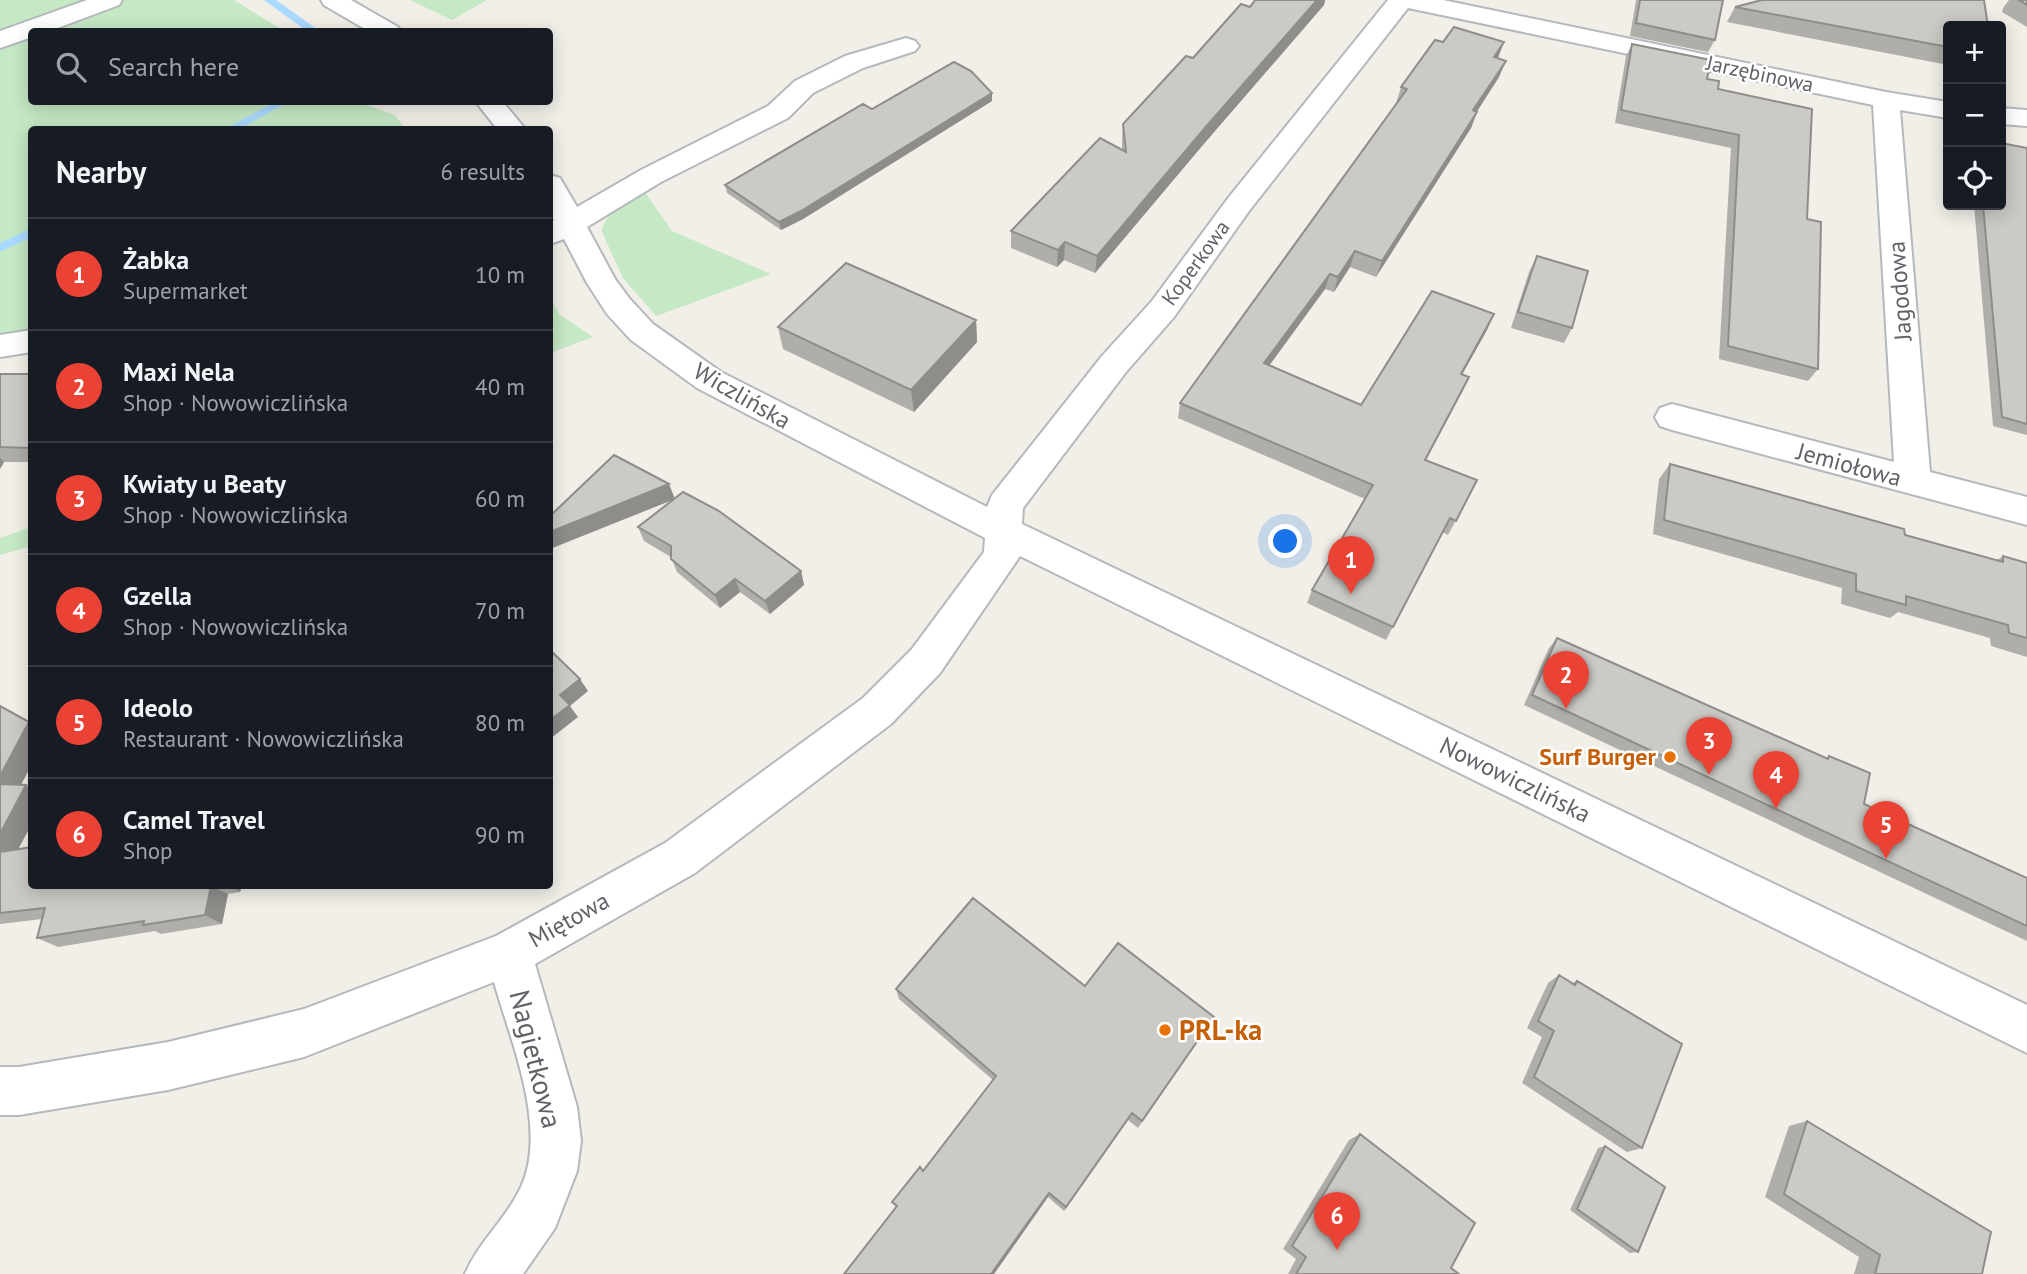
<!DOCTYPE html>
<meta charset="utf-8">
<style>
:root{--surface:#171b24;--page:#20242c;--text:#f1f3f6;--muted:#9ea1a6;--line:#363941;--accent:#ea4335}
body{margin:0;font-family:"PT Sans",sans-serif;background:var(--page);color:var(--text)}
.controls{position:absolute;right:21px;top:21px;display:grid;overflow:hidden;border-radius:7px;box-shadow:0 4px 18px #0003}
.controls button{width:63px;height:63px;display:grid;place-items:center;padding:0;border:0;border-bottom:2px solid var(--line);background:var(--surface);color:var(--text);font:35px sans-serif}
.you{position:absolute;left:1286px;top:542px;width:24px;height:24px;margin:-18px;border:5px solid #fff;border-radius:50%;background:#1a73e8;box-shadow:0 0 0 10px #1a73e833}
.badge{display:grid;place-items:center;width:46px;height:46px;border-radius:50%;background:var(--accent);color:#fff;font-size:23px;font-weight:700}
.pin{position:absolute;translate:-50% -58px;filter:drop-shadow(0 2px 4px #0008)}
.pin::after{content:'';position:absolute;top:37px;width:24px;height:21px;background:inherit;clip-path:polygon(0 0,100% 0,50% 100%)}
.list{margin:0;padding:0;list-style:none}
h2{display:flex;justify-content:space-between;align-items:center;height:91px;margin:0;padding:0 28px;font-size:30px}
h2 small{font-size:23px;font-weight:400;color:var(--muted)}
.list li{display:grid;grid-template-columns:46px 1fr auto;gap:21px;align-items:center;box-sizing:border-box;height:112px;padding:0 28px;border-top:2px solid var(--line)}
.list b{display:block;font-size:26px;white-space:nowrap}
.list p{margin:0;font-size:23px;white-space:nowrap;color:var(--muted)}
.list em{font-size:23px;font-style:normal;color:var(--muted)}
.icon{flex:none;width:38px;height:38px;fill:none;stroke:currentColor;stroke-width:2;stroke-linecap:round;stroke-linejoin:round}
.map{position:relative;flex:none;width:2027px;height:1274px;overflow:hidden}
.search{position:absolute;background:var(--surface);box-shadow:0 4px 18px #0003;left:28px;top:28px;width:525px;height:77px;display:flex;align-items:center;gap:18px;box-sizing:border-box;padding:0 24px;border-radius:7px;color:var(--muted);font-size:26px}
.panel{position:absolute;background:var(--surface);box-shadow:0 4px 18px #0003;left:28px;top:126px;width:525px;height:763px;border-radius:7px}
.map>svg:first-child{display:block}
</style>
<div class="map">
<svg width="2027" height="1274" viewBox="0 0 2027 1274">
<rect width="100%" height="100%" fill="#f1efe8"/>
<path fill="#c5e8c5" d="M0,0h234l50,31 -252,1v70h326l37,13 10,14 -373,1 -1,201 -31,4z
M410,0h77l-35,20z
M644,191l28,40 99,43 -115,42 -33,-38 -21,-46c2,-21 26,-30 42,-41z
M550,297l10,18 33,22 -43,16z
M31,527v19l-31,9v-17z"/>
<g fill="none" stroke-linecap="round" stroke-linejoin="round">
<path fill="#aadaff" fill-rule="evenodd" d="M264,0h12l45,32h-13z
M275,102h13l-50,28h-15z
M32,228v9l-32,15v-9z"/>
<g stroke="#b5b8bc" stroke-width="4">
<path id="minor" d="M87,0h35l-3,5 -72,27h-15v5l-32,11v-17z
M321,0h30l47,27 3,5h-31l-46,-27z
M1388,0h55l443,92 62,10v16l-48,-8 30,362 97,25v28l-355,-95 -12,-4 -5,-9 5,-9 12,-4 222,58 -21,-357 -465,-97 -159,203 -75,106 -48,55 -103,136 -1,16 1005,481v48l-1007,-497 -80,117 -49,51 -196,149 -160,91 42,143 4,34 -4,30 -22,57 -32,46h-58c13,-31 38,-52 53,-81 33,-60 -7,-150 -24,-211l-190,75 -136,33 -149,25h-19v-48h19l149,-25 136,-33 192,-73 169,-93 198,-145 49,-49 72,-97 1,-14 -288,-150 -66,-48 -24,-26 -20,-31 -23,-44 -14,5v-22l4,-2 -4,-9v-36l10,3 17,29 64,-37 127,-64 27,-25 50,-25 61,-18 9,3 4,5 -4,5 -52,17 -50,25 -25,25 -127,64 -74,45 28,52 14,19 24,26 68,48 266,135 5,-12 110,-139 50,-55 77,-104z
M476,102h27l23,28h-28z
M2001,108l26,2v16l-26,-2z
M32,330v22l-32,5v-22z"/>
</g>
<use href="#minor" fill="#fff" fill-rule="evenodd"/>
</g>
<path fill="#afaea9" d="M1255,0h70l-1,5 -122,141 -107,127 -31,-13 -7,7 -46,-19v-17l111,-80v-9l1,-18 127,-117z
M1636,0h87l-8,40 -7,12 -78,-16z
M2009,0h18v27l-25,-15 1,-4z
M1735,7l213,19v39l-221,-43z
M1632,44l75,35 11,10 89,130 11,150 -10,12 -89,-22 12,-211 -116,-25 11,-67z
M1498,58l1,19 -22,35 -6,16 -95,149 -26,-10 -16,25 -9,-3 -56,77 92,39 126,-75 -25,44v18l-36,68 51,20 -29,55 -6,-3 -56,108 -79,-37 5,-13 53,-91 -187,-81 2,-15 216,-299 5,-17z
M992,101l-189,118 -22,11 -54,-37 -2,-8 147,-76z
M2027,148v287l-34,-9 -19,-221h27z
M1537,256l35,72 -8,15 -53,-15 18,-56z
M976,320l1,22 -63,70 -131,-63 -5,-22z
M0,374h32v88h-28l-4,7z
M1670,464l235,71 92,25 6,-4 24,7v94l-36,-11 -1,-8 -92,-26 -8,6 -49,-14 1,-16 -189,-54 6,-55z
M638,527l163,44 3,14 -34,29 -30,-22 -20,16 -43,-36 -6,-15 -27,-16z
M1557,638l269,120 3,-2 35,48 163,74v63l-503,-236 25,-57z
M0,706l32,17v41l-11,20 5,1 6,3v35l-14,26 14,37h210l-2,6 -12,2 -6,30 -61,10 -6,-3 -97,16 -21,-9 5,-19 -42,5z
M1559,975l13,8 5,-2 65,167 -15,4 -105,-69 20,-46 -15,-9 21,-45z
M1085,986l123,41 -70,101 -10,-8 -64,91 -16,-14 -54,77h-150l52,-68 -4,-4 31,-31 70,-91 -94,-81 -3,-10z
M1807,1121l175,153h-128l5,-17 -94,-60 24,-71z
M1360,1134l91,134 8,6h-171l8,-15 -13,-10 66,-109z
M1605,1146l33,106 -8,1 -60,-43 28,-62z"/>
<path fill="#8f8d8a" d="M1317,0h8l-1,5 -122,141 -107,127 2,-17 107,-127z
M1504,42l-6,16 -4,-1z
M1506,61l-7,16 -32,49 6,-16z
M992,93v8l-189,118 -22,11 -2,-8z
M1477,112l-6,16 -95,149 6,-16z
M1065,242l-1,18 -7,7 1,-17z
M1355,251l-5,16 -16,25 4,-15z
M1330,274l-5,15 -65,89 4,-15z
M1494,314l-7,16 -33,59 7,-15z
M976,320l1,22 -63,70 -3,-22z
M1469,377l-7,15 -44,82 7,-14z
M0,458l4,4 -4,7z
M669,484l6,15 -125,50v-17z
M801,571l3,14 -34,29 -5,-13z
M735,579l5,13 -20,16 -5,-13z
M580,679l8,12 -18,15 8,11 -28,22v-19l10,-25z
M29,722l3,1v41l-16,30 -16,-8v-10z
M26,785l6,3v35l-21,40 -11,-5v-24z
M211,886l17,8 -6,30 -17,-9z
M229,886h13l-2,6z
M1132,1113l-4,7 -64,91 2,-4z
M1049,1193l-1,4 -54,77h-3z"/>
<path fill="#cccac5" stroke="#8f8d8a" stroke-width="2" d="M1255,0h62l-113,129 -107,127 -32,-14 -7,8 -47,-19 89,-93 26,14 -3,-28 63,-68 7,2 48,-54 9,3z
M1640,0h83l-8,40 -79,-17z
M1762,0h222l4,26h-40v21l-213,-40z
M2019,0h8v5z
M1454,27l50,15 -10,15 12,4 -33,49 4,2 -95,149 -27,-10 -17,26 -8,-3 -66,89 97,42 71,-114 62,23 -33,60 8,3 -44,83 52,20 -21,41 -6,-3 -57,109 -81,-37 61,-105 -193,-82 227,-314 -6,-2 34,-47 8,2z
M1632,44l79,16 -4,19 12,2 -1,8 94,20 -5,110 14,3 -3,147 -90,-23 11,-211 -118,-25z
M954,62l17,9 21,22 -191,118 -22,11 -54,-37 138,-81 9,5z
M2001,143l26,5v276l-25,-7 -19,-212h18z
M1537,256l51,15 -16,57 -54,-16z
M846,263l130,57 -65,70 -133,-63z
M0,374h32v74l-32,-1z
M614,455l55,29 -119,48v-16z
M1670,464l234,65 1,6 98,27v-6l24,7v75l-18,-5 -1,-8 -102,-29v9l-50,-14v-17l-192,-54z
M683,492l36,19 82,60 -36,30 -30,-22 -20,16 -44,-36v-13l-33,-19z
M1557,638l271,121 1,-3 41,17 -6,31 163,74v48l-495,-231z
M550,650l30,29 -20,16 10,10 -20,15z
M0,706l29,16 -29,54z
M0,784l26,1 -26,49z
M32,847v39h179l-6,29 -62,10 1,-4 -107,17 8,-30 -45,5v-61z
M973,898l112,88 33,-43 96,74 -72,104 -10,-8 -66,94 -17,-14 -58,81h-147l53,-68 -5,-4 28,-35 3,4 73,-95 -100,-87z
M1559,975l16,10 2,-4 105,63 -40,104 -108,-71 20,-46 -16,-10z
M1807,1121l184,111 -9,42h-107l5,-19 -96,-61z
M1360,1134l115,89 -24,45 8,6h-163l10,-17 -14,-11z
M1605,1146l60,41 -27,65 -61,-43z"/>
<g fill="#e8710a" stroke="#fff" stroke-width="2.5">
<circle cx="1670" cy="757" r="7"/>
<circle cx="1165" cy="1030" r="7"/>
</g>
<g text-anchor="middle" stroke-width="5" stroke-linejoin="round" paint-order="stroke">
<g font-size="21" fill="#5f6368" stroke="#fff">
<text transform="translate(1760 74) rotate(12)" y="7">Jarzębinowa</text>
<text transform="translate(1196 263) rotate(-54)" y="7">Koperkowa</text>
</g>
<g font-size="24" fill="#5f6368" stroke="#fff">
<text transform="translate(1900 291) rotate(-94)" y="8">Jagodowa</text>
<text transform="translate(742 396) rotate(30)" y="8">Wiczlińska</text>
<text transform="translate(1849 465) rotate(15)" y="8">Jemiołowa</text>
<text transform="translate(1515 780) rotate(26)" y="8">Nowowiczlińska</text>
<text transform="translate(569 920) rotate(-29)" y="8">Miętowa</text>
</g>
<g font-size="24" font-weight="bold" fill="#c56008" stroke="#fff" text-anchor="end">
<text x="1656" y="765">Surf Burger</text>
</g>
<g font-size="28" font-weight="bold" fill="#c56008" stroke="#fff" text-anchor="start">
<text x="1179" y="1040">PRL-ka</text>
</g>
<g font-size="28" fill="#5f6368" stroke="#fff">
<text transform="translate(536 1059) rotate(76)" y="10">Nagietkowa</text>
</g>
</g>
</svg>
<div class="controls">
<button>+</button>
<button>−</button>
<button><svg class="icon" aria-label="locate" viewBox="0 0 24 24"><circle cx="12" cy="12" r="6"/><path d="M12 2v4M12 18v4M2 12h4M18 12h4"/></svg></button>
</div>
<div class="you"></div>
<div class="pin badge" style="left:1351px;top:594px">1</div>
<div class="pin badge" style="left:1566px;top:709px">2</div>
<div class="pin badge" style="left:1709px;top:775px">3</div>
<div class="pin badge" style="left:1776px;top:809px">4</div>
<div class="pin badge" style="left:1886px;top:859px">5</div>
<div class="pin badge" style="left:1337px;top:1250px">6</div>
<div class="search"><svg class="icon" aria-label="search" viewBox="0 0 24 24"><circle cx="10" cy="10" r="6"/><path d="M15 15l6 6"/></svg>Search here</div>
<section class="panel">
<h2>Nearby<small>6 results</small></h2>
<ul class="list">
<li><span class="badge">1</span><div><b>Żabka</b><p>Supermarket</p></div><em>10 m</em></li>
<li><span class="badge">2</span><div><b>Maxi Nela</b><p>Shop · Nowowiczlińska</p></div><em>40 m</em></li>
<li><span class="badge">3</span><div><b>Kwiaty u Beaty</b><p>Shop · Nowowiczlińska</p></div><em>60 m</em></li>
<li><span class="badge">4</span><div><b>Gzella</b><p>Shop · Nowowiczlińska</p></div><em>70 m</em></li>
<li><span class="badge">5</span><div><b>Ideolo</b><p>Restaurant · Nowowiczlińska</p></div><em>80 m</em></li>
<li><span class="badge">6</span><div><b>Camel Travel</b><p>Shop</p></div><em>90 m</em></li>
</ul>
</section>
</div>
